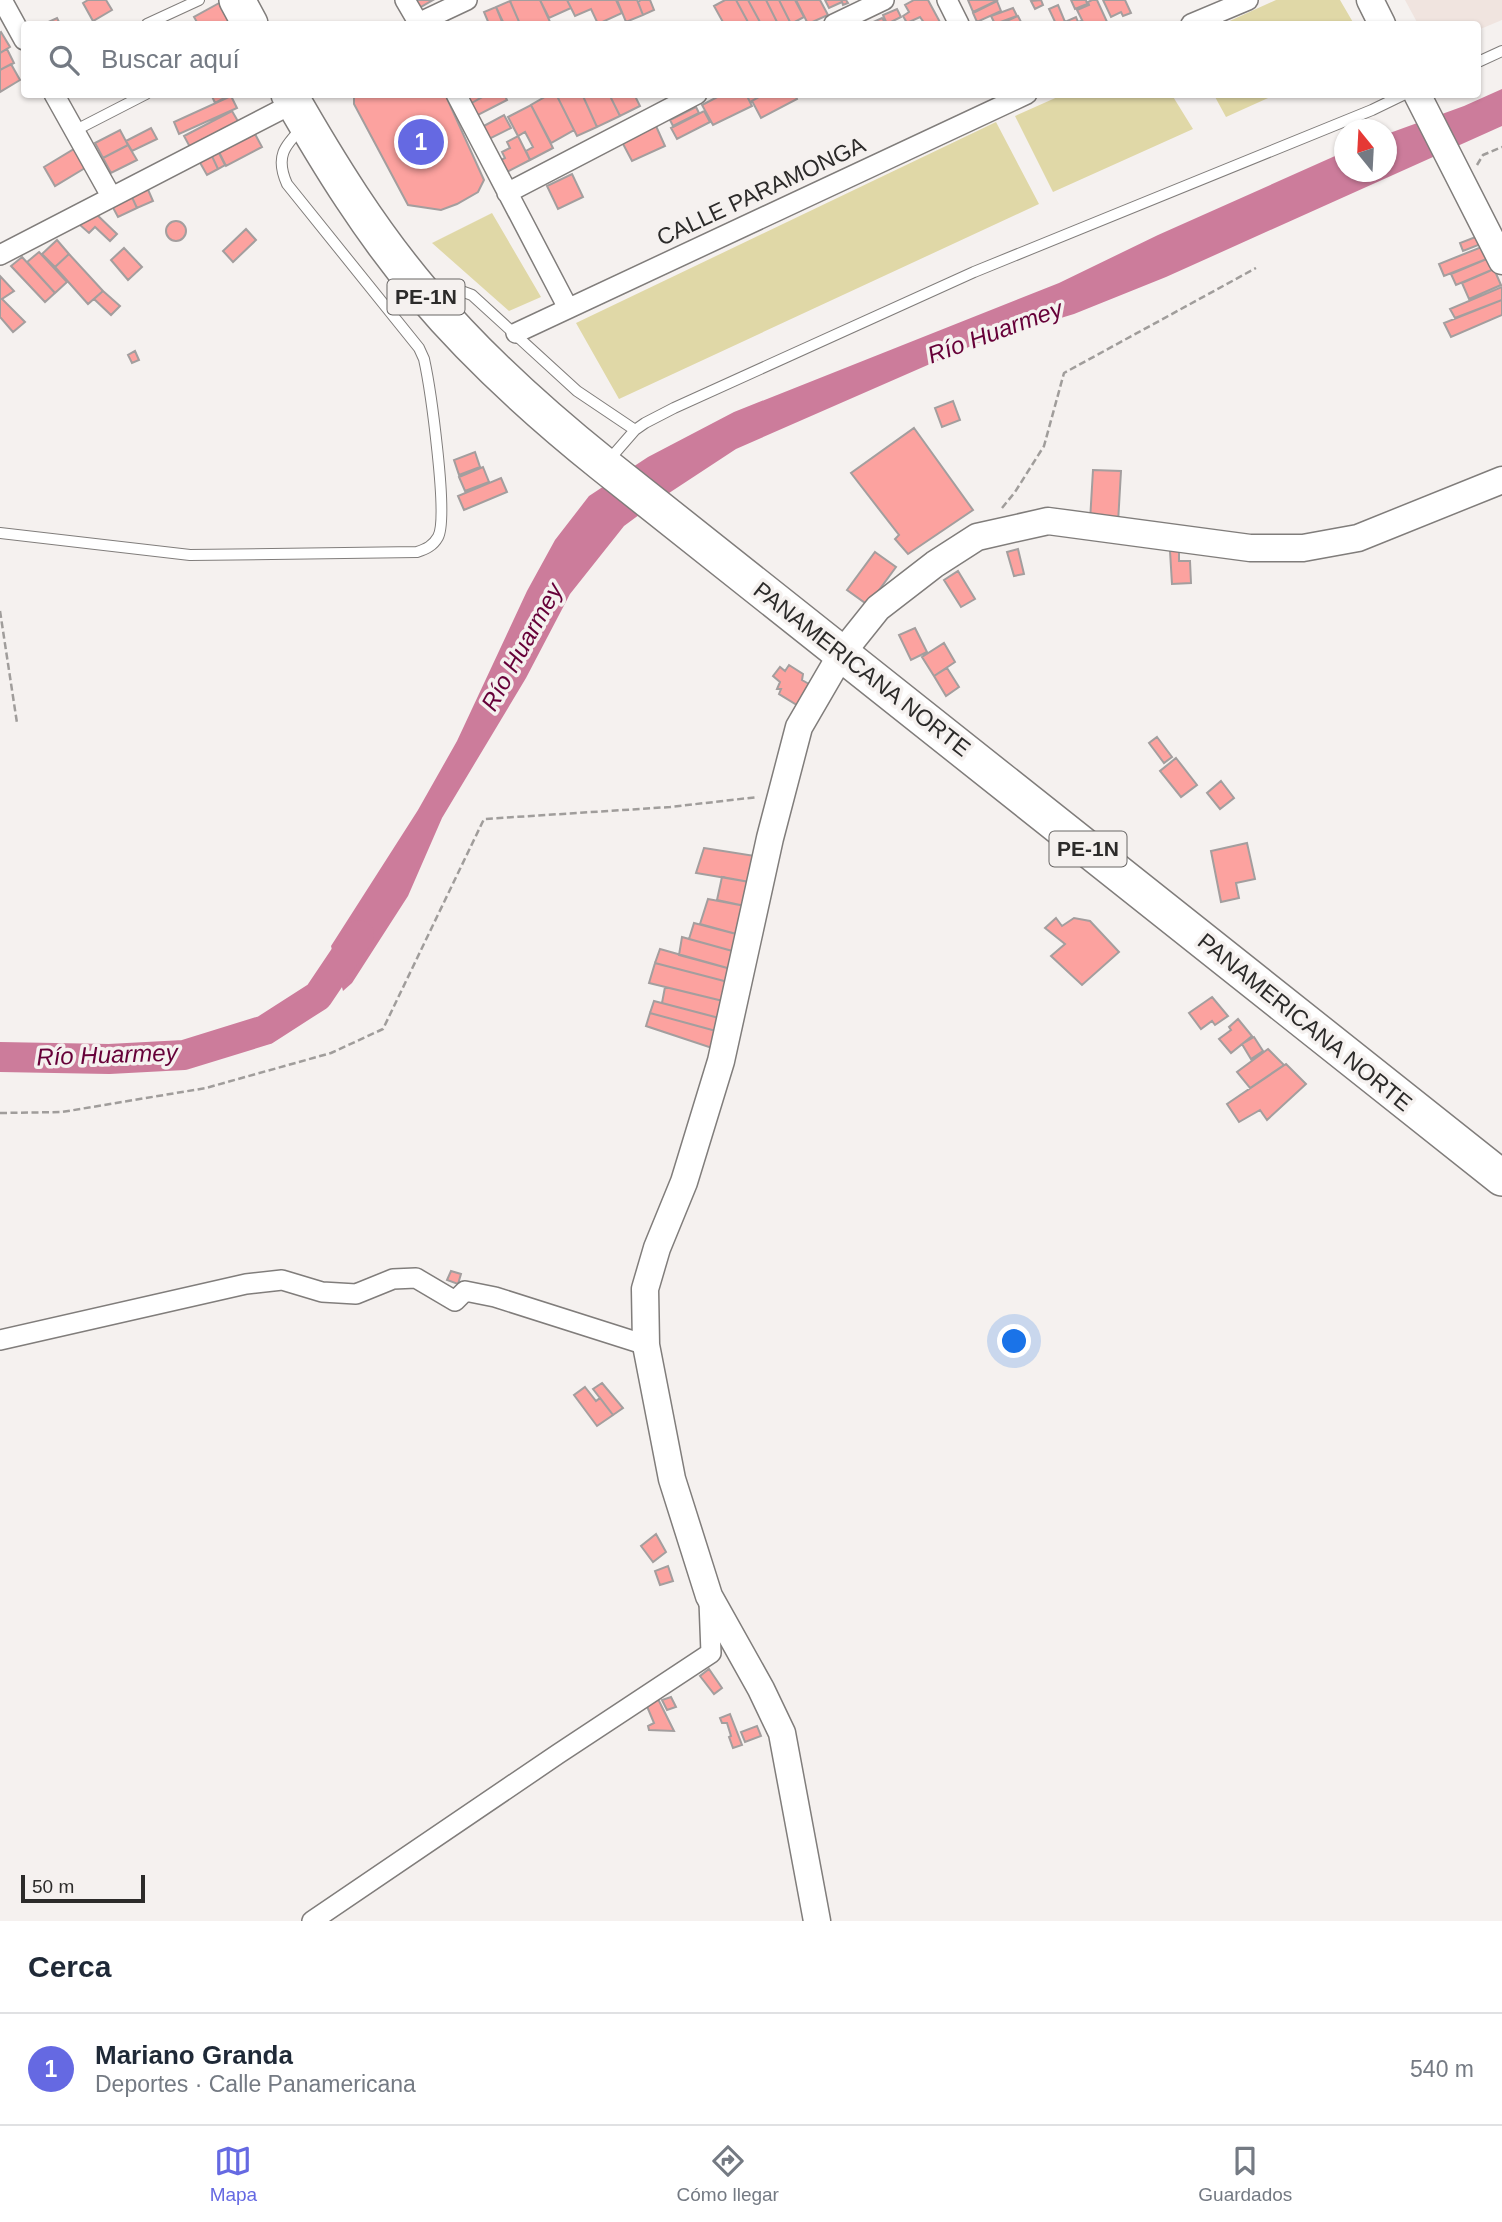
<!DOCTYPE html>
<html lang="es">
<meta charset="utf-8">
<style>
:root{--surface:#fff;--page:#f2f2f3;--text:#1f2937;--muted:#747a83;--line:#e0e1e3;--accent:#6569e2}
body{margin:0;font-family:Arial,sans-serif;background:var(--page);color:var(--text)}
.compass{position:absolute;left:1334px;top:119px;width:63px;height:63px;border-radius:50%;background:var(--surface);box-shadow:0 2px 5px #0004;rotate:342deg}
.scale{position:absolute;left:21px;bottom:18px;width:124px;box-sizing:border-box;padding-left:7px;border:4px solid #2c2b2a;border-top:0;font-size:19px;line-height:24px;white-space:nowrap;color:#2c2b2a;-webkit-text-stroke:5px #f5f1ef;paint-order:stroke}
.you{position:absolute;left:1015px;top:1342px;width:24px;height:24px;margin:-18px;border:5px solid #fff;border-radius:50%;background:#1a73e8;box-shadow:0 0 0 10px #1a73e833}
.badge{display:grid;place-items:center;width:46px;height:46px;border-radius:50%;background:var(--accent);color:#fff;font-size:23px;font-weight:700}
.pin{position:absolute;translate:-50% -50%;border:4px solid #fff;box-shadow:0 2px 7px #0006}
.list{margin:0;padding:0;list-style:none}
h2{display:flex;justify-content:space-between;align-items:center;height:91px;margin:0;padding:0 28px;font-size:30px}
h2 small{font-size:23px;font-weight:400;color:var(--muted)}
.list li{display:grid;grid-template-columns:46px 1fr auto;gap:21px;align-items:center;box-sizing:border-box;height:112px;padding:0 28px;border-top:2px solid var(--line)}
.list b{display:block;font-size:26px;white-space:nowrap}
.list p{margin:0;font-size:23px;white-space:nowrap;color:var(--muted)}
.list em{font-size:23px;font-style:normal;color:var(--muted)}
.icon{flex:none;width:38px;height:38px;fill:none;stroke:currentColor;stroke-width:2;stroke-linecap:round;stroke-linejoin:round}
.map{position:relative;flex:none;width:1502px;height:1921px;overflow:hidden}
.search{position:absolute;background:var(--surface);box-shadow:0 2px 5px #0004;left:21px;right:21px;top:21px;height:77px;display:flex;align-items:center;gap:18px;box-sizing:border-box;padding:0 24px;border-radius:7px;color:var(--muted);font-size:26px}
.sheet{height:203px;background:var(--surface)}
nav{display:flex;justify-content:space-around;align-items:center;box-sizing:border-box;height:98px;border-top:2px solid var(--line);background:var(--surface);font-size:19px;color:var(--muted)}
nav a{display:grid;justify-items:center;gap:4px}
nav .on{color:var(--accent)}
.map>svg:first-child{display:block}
</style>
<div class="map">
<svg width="1502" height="1921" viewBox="0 0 1502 1921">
<rect width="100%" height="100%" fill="#f5f1ef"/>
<path fill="#f0e4df" d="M1405,0h97v20l-24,10v-6h-60z"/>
<path fill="#e0d8a7" d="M1276,0h64l14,24h-131z
M1062,95h110l21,34 -140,63 -38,-76z
M1214,95h61l-49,22z
M996,122l43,82 -420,195 -43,-76z
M492,213l49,84 -32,14 -77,-68z"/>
<path fill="#cc7c9b" d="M1502,89v37l-336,151 -92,37 -96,29 -242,106 -70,46 -42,31 -54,68 -44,84 -84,140 -34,78 -56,87 -9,8 -12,-45 87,-136 39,-69 70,-150 28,-51 34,-44 59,-39 86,-45 325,-129 99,-48 186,-83v20h42l1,-38 77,-28z"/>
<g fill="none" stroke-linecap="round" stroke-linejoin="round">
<path stroke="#cc7c9b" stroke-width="30" d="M0,1057l109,2 75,-4 81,-25 53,-34 41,-61"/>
</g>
<path fill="#fca29f" stroke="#a39e9e" stroke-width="2" d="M88,0h18l6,10 -19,11 -10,-18z
M415,0h18l-14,8z
M512,0h28l11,24h-31l-10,-23z
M540,0h27l4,8 -22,10z
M567,0h49l6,13 -24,11 -7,-15 -16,7z
M617,0h20l6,15 -17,7z
M641,0h9l4,10 -11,5 -5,-13z
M725,0h11l13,24h-25l-10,-18z
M736,0h12l12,22 -11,2z
M748,0h18l12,24h-17z
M766,0h13l12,24h-13z
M779,0h16l9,17 -13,7z
M796,0h24l8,15 -20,9z
M825,0h21l2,3 -5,2 -1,-3 -13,6z
M914,0h14l13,24h-16l-5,-7 -13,6 -4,-7 6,-4 -4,-7z
M968,0h30l-25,12z
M1041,0l2,5 -8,4 -4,-8z
M1071,0h15l1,4 -12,5z
M1092,0h5l11,24h-10l-1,-1 -13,1 -7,-14 12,-5 -1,-3z
M1103,0h22l6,13 -8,3 -2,-4 -10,5z
M510,1l10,23h-16l-8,-17z
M997,1l4,10 -24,11 -4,-9z
M221,2l12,22h-35l-4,-7z
M1058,5l7,17 11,-5 2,5 3,-1 1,3h-26l-7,-15z
M496,7l7,17h-14l-5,-12z
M1013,8l4,8 -22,8 -4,-8z
M897,9l4,8 -14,7 -4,-9z
M1018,16l4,8h-22z
M57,18l3,6h-16z
M882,18l4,6h-17z
M1,32l9,15 -10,6v-20z
M7,49l7,14 -14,7v-17z
M11,64l9,16 -20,12v-22z
M211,94h21l-17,9z
M354,94h91l39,86 -6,12 -21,12 -16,6 -33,-5 -54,-101z
M466,94h21l-17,10z
M488,94h16l3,6 -31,16 -6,-12z
M550,94h6l18,36 -23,13 -20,-38z
M566,94h16l15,33 -20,9 -19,-38z
M582,94h27l11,22 -23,11z
M609,94h25l6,12 -20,10z
M723,94h23l6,12 -39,19 -11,-20z
M746,94h18l-14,8z
M764,94h31l2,5 -36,19 -9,-17z
M231,96l6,12 -58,26 -5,-12z
M531,105l22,43 -23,12 -4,-9 7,-4 -8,-15 -7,4 -10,-19z
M696,107l3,6 -26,13 -3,-6z
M232,111l7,12 -48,26 -7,-13z
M704,111l6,11 -33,17 -6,-11z
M504,115l7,13 -22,11 -7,-12z
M656,126l9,20 -33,15 -10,-19z
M151,128l6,11 -25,12 -6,-10z
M120,130l8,15 -25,13 -8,-15z
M255,134l7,13 -36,19 -7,-14z
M518,136l12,24 -25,13 -6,-12 6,-3 -3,-6 8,-4 -3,-6z
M128,145l9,15 -26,13 -8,-15z
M79,146l11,19 -35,21 -11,-19z
M217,149l8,16 -7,4 -8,-17z
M210,152l8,17 -11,6 -9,-16z
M572,174l11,23 -25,12 -11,-23z
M146,185l7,16 -16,7 -7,-15z
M130,193l7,15 -19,9 -8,-15z
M93,211l24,23 -7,7 -15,-14 -6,6 -9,-8z
M166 231a10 10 0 1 1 20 0a10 10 0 1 1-20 0Z
M246,229l10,11 -23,22 -10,-11z
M1478,236l3,8 -18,7 -3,-8z
M57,240l12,14 -14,13 -13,-13z
M1484,246l5,12 -45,18 -5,-12z
M124,248l18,19 -14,13 -17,-20z
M39,252l28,30 -12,11 -28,-31z
M69,254l34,37 -15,13 -33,-37z
M22,257l33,36 -10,9 -34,-36z
M1489,258l5,11 -38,16 -5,-11z
M1494,269l7,16 -32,14 -7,-16z
M0,276l14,15 -12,8 23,23 -12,10 -13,-15z
M1502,287v13l-47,18 -5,-9z
M103,291l17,15 -9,9 -17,-16z
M1502,300v15l-51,22 -7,-14z
M135,351l4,9 -7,3 -4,-8z
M953,401l7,19 -18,7 -7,-19z
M914,428l59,82 -65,44 -13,-15 4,-4 -48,-62z
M475,452l5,15 -21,8 -5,-15z
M483,467l6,15 -24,9 -6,-14z
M1093,470l28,1 -3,52 -28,-2z
M501,478l6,14 -43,18 -6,-14z
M1018,549l6,25 -10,2 -7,-24z
M1170,551h9v10h11l1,22 -19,1z
M875,552l21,15 -28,38 -21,-15z
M958,571l17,28 -14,8 -17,-27z
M915,628l12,24 -16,8 -12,-25z
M944,643l11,19 -21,14 -12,-19z
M789,665l14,9 -1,6 7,4 -12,21 -18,-11 2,-5h-4l3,-7 -7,-6 7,-9 5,4z
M947,668l12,19 -13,9 -12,-20z
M1157,737l15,20 -8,6 -15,-20z
M1176,758l21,27 -16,12 -21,-26z
M1221,781l13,17 -14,11 -13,-16z
M1247,843l8,36 -19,4 3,15 -18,4 -10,-51z
M704,848l51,8 -5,26 -54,-9z
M722,877l28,5 -5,24 -28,-6z
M708,899l37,7 -5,29 -40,-11z
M1056,918l6,8 12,-8 16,3 29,31 -37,33 -31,-29 14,-12 -20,-16z
M694,923l46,12 -4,17 -47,-13z
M682,937l54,15 -5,17 -52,-14z
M660,949l71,20 -3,13 -73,-19z
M655,963l73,19 -5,19 -74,-18z
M665,987l58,14 -4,17 -57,-15z
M1212,997l16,19 -13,9 -3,-4 -11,8 -12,-16z
M654,1001l65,17 -3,13 -66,-18z
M650,1013l66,18 -4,17 -66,-22z
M1238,1019l14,17 -21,17 -12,-14 12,-9 -2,-3z
M1254,1037l9,14 -12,8 -9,-15z
M1268,1049l16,16 -34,23 -13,-16z
M1286,1064l20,20 -39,36 -7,-10 -21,12 -12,-18z
M451,1271l10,3 -3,10 -11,-4z
M602,1383l21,25 -10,7 -20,-26z
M585,1387l11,14 4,-3 13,17 -16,11 -23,-31z
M656,1534l10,18 -13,10 -12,-16z
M668,1566l5,15 -13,4 -5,-14z
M709,1669l13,19 -8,6 -14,-18z
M671,1697l5,10 -9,3 -5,-10z
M658,1699l16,32 -25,-1 -1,-4 6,-3 -8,-19z
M730,1714l12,31 -9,3 -4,-11 2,-1 -4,-13h-5l-2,-5z
M757,1726l4,10 -16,6 -4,-10z"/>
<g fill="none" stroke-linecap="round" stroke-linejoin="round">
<g stroke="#807d7b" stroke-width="12">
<path id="lane" d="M147,24l52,-24
M1478,62l24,-11
M74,131l72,-37
M432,291l21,-3 19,7 105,96 58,39 10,-7 29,-15 300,-136 398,-162 33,-16
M608,461l27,-31
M0,533l190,22 227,-3c9,-3 16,-6 21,-15 11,-20 -8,-151 -14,-178l-5,-11 -132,-164c-12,-27 -3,-38 16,-57"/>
</g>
<g stroke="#807d7b" stroke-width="22">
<path id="street" d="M2,0l22,40
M405,0l14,24
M947,0l12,24
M416,24l51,-24
M834,24l50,-24
M1191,24l57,-24
M54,94l57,102
M456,94l112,214
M507,193l190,-99
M0,255l294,-152
M516,333l511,-239
M0,1340l246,-56 36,-4 40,12 34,2 37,-15 23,-1 39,23 10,-10 30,6 151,48
M312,1921l246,-167 153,-101 -2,-52"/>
</g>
<g stroke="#807d7b" stroke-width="29">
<path id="secondary" d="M1370,0l12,24
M1417,94l85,167
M817,1921l-35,-188 -21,-44 -52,-93 -37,-117 -26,-134 -1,-56 12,-41 27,-66 37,-121 49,-223 29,-111 43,-74 36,-45 57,-44 42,-27 71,-16 202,27h53l55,-10 144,-58"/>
</g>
<g stroke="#807d7b" stroke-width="38">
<path id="highway" d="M237,0l13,24
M289,94c40,70 82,138 134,199 54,64 116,120 181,172l898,713"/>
</g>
<path stroke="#a09d9b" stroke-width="2.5" stroke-dasharray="7 3.5" stroke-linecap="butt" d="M1477,165l6,-10 19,-8
M1002,508l13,-16 29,-46 20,-73 192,-105
M0,611l17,112
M0,1113l62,-1 144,-24 125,-35 52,-24 101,-210 186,-12 88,-10"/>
<use href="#lane" stroke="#fff" stroke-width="10"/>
<use href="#street" stroke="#fff" stroke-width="19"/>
<use href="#secondary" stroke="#fff" stroke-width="26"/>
<use href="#highway" stroke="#fff" stroke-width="35"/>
</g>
<g text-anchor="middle" stroke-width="7" stroke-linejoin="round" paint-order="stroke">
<g fill="#f5f1ef" stroke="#686665" stroke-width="2">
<rect x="387.5" y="279.5" width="77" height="35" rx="5"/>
<rect x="1049.5" y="831.5" width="77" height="35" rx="5"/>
</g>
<g font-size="21" font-weight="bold" fill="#2c2b2a">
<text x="426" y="304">PE-1N</text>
<text x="1088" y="856">PE-1N</text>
</g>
<g font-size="23" fill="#2c2b2a" stroke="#f5f1ef">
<text transform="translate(761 191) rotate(-25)" y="8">CALLE PARAMONGA</text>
<text transform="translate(862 669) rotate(38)" y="8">PANAMERICANA NORTE</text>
<text transform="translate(1305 1022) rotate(39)" y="8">PANAMERICANA NORTE</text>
</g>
<g font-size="24" font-style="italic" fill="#660038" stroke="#f5f1ef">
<text transform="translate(995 332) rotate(-20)" y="8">Río Huarmey</text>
<text transform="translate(522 647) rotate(-61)" y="8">Río Huarmey</text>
<text transform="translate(107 1055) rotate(-2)" y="8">Río Huarmey</text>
</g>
</g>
</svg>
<svg class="compass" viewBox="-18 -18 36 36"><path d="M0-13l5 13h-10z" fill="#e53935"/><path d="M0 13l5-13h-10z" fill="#747a83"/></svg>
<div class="scale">50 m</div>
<div class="you"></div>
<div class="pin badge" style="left:421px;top:142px">1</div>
<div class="search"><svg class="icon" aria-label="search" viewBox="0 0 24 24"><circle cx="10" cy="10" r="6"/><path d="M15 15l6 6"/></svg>Buscar aquí</div>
</div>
<section class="sheet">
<h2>Cerca<small></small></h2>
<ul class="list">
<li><span class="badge">1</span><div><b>Mariano Granda</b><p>Deportes · Calle Panamericana</p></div><em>540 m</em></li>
</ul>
</section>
<nav>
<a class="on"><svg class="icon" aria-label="map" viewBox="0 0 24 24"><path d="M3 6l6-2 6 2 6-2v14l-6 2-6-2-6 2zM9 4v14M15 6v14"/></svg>Mapa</a>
<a><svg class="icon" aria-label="directions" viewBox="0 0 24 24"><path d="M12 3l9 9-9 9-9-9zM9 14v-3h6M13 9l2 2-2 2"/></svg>Cómo llegar</a>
<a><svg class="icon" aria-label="saved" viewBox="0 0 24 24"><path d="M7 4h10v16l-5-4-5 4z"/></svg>Guardados</a>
</nav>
